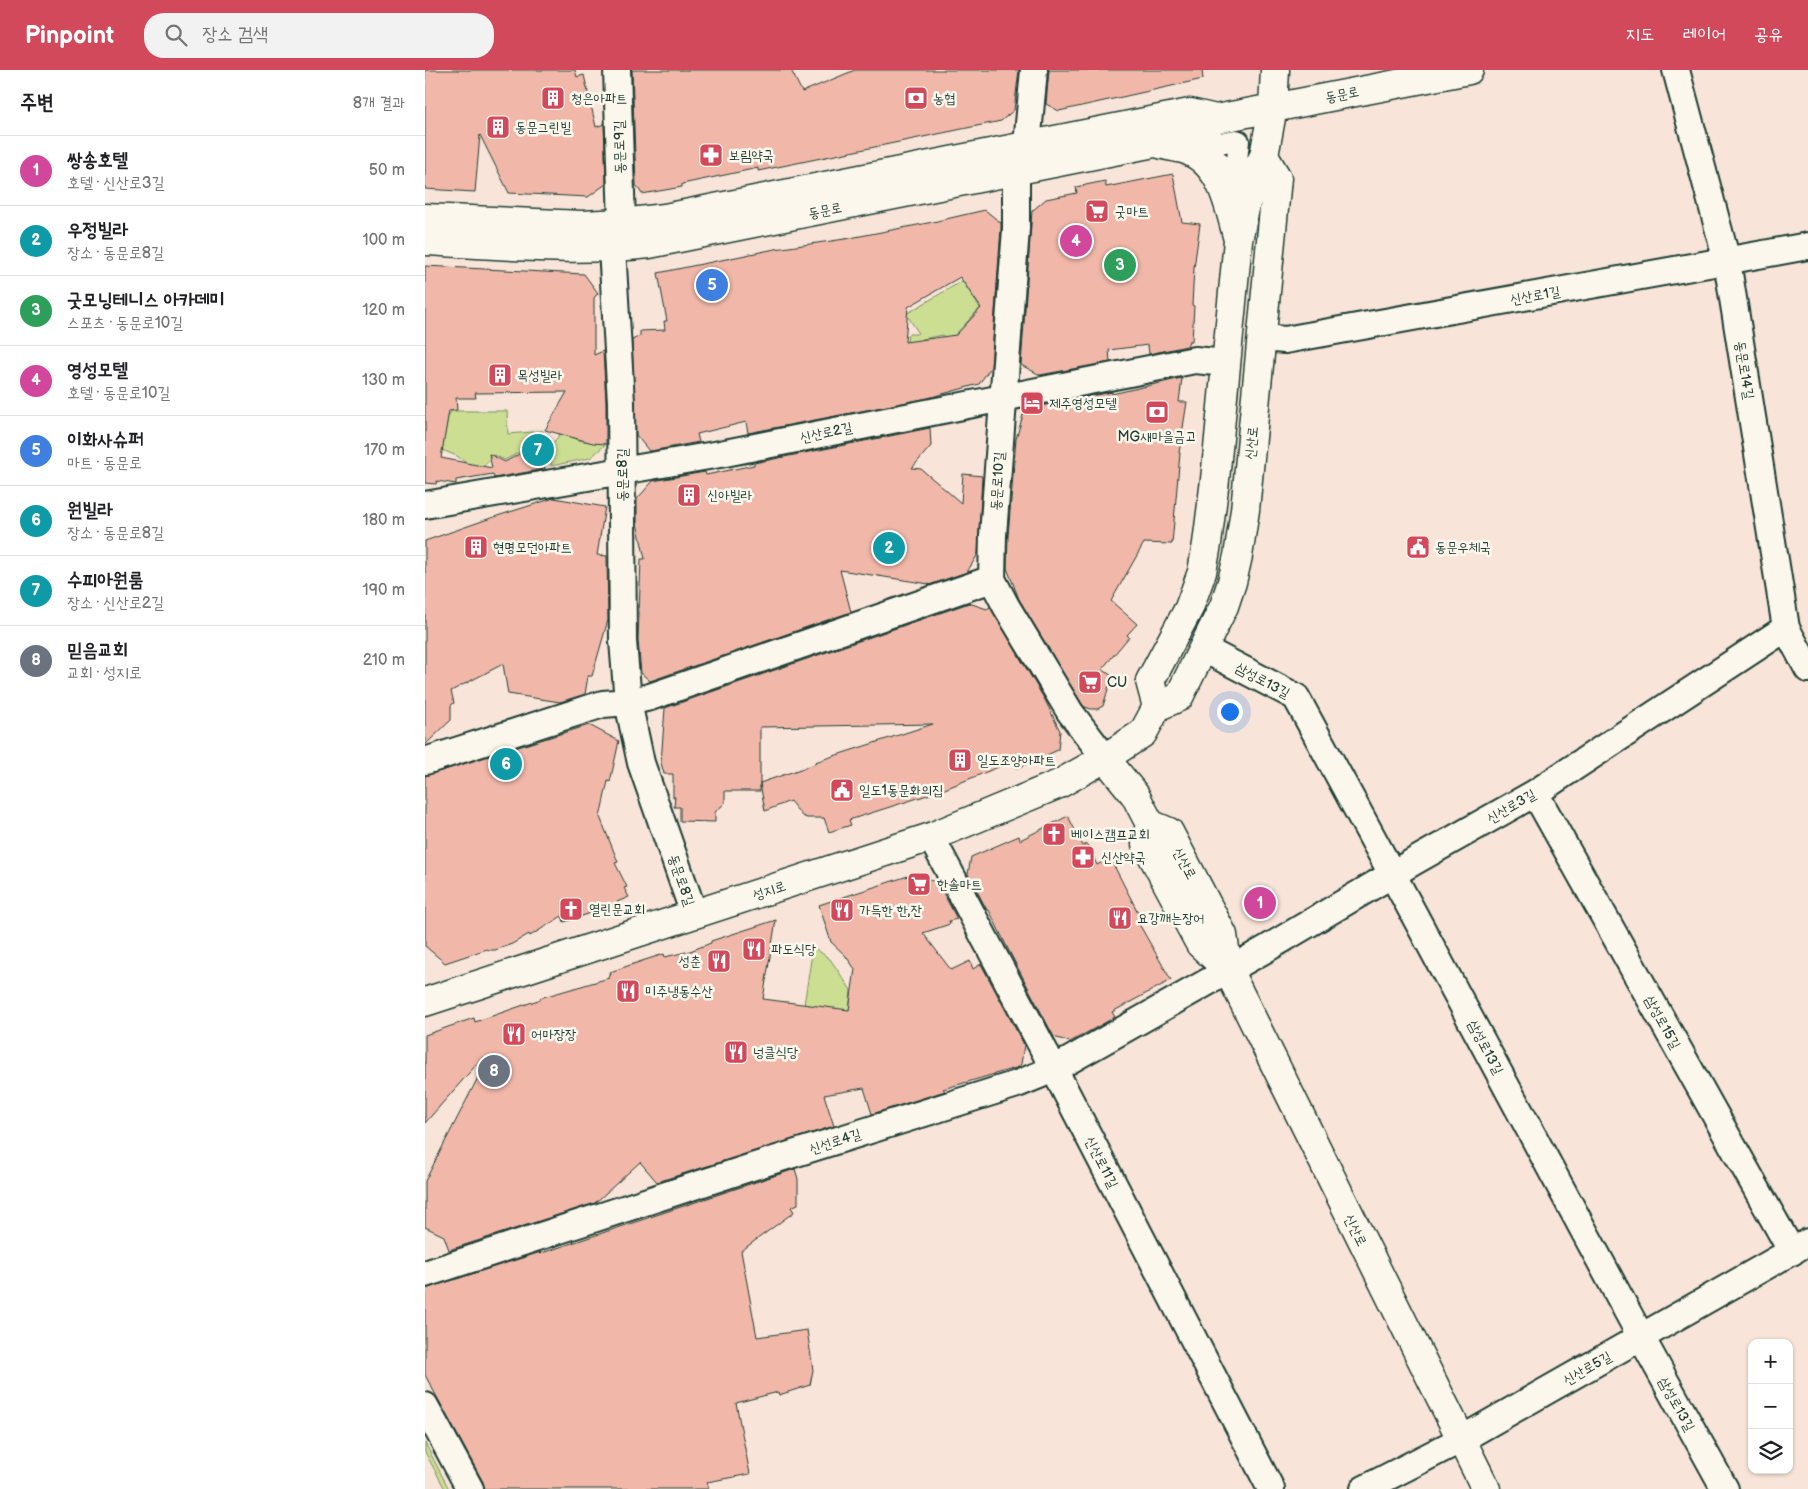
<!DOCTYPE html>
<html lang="ko">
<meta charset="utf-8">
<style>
:root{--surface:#fff;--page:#f2f2f2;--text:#202124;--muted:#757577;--line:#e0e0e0;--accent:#d1495b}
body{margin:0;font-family:"Balsamiq Sans","Poor Story",sans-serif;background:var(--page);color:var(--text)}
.controls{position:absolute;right:15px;bottom:15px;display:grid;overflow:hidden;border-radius:10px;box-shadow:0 1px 4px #0004}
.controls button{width:45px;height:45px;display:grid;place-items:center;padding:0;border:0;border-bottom:1px solid var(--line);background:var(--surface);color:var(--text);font:25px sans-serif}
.you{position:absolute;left:804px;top:641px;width:18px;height:18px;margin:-12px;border:4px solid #fff;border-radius:50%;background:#1a73e8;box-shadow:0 0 0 8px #1a73e833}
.badge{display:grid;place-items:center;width:32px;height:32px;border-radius:50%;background:var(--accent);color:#fff;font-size:16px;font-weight:700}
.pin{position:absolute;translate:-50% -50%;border:2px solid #fff;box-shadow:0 1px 5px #0006}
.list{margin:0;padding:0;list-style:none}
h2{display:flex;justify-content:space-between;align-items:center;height:65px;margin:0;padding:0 20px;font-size:21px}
h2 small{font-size:16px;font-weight:400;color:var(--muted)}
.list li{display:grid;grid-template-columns:32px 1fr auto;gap:15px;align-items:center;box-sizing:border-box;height:70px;padding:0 20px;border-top:1px solid var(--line)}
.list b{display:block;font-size:19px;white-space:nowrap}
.list p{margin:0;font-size:16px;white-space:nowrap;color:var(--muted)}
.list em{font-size:16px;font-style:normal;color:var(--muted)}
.icon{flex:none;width:28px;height:28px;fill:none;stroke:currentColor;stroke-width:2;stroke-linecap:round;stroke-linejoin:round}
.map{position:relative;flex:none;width:1383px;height:1419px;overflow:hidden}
header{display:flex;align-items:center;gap:30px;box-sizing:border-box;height:70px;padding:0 25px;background:var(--accent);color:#fff}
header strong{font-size:24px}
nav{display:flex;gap:28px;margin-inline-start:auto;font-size:18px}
.search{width:350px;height:45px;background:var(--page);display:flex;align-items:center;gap:12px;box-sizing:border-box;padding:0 18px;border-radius:20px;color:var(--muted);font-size:19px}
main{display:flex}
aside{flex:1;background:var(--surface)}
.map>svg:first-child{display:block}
</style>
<header>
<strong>Pinpoint</strong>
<div class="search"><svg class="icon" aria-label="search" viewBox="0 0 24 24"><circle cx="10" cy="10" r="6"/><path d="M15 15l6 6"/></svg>장소 검색</div>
<nav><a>지도</a><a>레이어</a><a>공유</a></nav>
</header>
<main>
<aside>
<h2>주변<small>8개 결과</small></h2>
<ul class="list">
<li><span class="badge" style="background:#d1479c">1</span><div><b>쌍송호텔</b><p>호텔 · 신산로3길</p></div><em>50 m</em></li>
<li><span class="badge" style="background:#0f9aa8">2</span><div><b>우정빌라</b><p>장소 · 동문로8길</p></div><em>100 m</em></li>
<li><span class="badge" style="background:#2e9e5b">3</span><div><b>굿모닝테니스 아카데미</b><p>스포츠 · 동문로10길</p></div><em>120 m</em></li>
<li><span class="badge" style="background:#d1479c">4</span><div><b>영성모텔</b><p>호텔 · 동문로10길</p></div><em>130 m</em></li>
<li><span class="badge" style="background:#3f7fe0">5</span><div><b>이화사슈퍼</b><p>마트 · 동문로</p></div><em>170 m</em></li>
<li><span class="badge" style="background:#0f9aa8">6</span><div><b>원빌라</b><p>장소 · 동문로8길</p></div><em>180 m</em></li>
<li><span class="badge" style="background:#0f9aa8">7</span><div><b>수피아원룸</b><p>장소 · 신산로2길</p></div><em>190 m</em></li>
<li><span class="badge" style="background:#6b7280">8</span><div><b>믿음교회</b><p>교회 · 성지로</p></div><em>210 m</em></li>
</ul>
</aside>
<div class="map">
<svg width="1383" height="1419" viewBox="0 0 1383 1419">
<rect width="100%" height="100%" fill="#f8e4d8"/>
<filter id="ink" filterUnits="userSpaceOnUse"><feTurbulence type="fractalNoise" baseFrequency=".02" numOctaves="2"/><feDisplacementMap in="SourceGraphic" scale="10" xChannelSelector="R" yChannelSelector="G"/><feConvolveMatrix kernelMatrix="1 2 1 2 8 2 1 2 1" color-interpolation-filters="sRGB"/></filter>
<g filter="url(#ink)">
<path fill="#ccde92" stroke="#768e63" d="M537,211l18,27 -24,26 1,10 -12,2 -2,-11 -21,4v10l-15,-5 1,-10h9l1,-2 -12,-18z
M27,341h55l1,23 35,-3 -6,11 -32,18 -11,-5 -16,17 -21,-16 -15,-6 6,-34z
M134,364l24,7 23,3 -16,14 -39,8v-21l7,-8z
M388,877l17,12 21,31 -2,22 -45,-7z
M0,1373l24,46h-4l-20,-37z"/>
<path fill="#f1b8a9" stroke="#1f3d34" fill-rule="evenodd" d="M0,0h150l2,7 7,-2 12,52 8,-3 2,60 -18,13 -79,-4 -29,-58 -5,57 -50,-3z
M207,0h159l11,22 53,-22h164l-5,40 -13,11 -243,50v-3l-76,16v3l-40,7 -6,-9z
M624,0h153l1,9 -144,32 -13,-7z
M748,104l9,48 18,2 -6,44 -2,37 2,1 -2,35h-3l-2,5 -38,8 -1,-9 -39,5 1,12 -70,13 -19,-10 11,-154 14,-12 31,-6 -1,-6 29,-6 1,6z
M560,140l16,13v5l-10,139 -12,17 -51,14 -180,35 -2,-11 -49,12 2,8 -48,9h-2l-13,-16 -4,-95 8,-4v-5l25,-1 -1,-9h3l-9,-48 117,-24 70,-10 88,-17zM535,207l21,31 -25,27 -51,7 3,-35z
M0,196l159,8 14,19 -4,5v57l9,-4 3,51v42l-13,-1 -48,-13 22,-38 -92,1 1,5h-20l1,12 -8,1 -8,47 51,10 -3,-14 16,8 41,-23 3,24 -5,1 1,5 -51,9 -1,-4 -37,6v4l-19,-3 -1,3 -11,-1z
M757,308l-3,24h8l-8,51h1l-8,91 -28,-1 -33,58 26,23 -10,11 2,2 -27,32 10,7 -9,30 -6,3h-6l-6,-2 -3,-3 -63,-105 -12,-31 1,-32 8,-97 7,-24 18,-9 71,-14v2z
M505,358l1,18 -19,22 9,1 40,34 2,-29 19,2 -4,78 -11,18 -38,13v-1l-89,-14 11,42 -201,69 -9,-8 -3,-33 3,-81h4l-8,-36v-24l16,-18 52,-9 1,3 48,-10v-2z
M129,428l51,9 -8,48 10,1 1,64 -16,56h-4l-3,18 -25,8 -52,-8 -5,-30 -52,27 3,12 -3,2v15l-26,25v-204l66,-23z
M544,533l18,6 3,-2 55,93 15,31 -2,19 -38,17 -4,1 -3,-7 -73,30 -91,29 2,5 -22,7 -5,-14h-17l-5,-2 -12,-15 -25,10 -5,-28 55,-19v-2l118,-38 -173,3v64h-35v12l-10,9v10l-35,-1v-14h-6l1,-10h-2v-23h-9l-3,-11 4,-55z
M164,655l30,16 -9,41 -2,-1 -8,36 18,45 -3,1 12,24 -3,1 5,9 -12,5 1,2 -54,18 -2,-6 -32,20 -1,-2 -17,10 -17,6h-6l-2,-1 -42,14 -20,-17v-170z
M643,746l15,30 4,-2 10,21 13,-7 33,64 -4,2 32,56 -59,32 3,5 -45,25 -16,-5 -46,-88 -19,-39h-2l-19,-36 3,-17 48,-21 1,4z
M489,804l24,9 19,36 -8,2 1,3 -27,9 28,37 19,-9 3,8 8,-5 43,81 -3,19 -2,3 -76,22 2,2 -73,23 -8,-26 -40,7 10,31 -177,56 -17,-20 -45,41 -146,47 -5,-14 -19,-9v-46l62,-121 -4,-3 -58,66v-88l49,-17 1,4 66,-23 -1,-1 69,-20 -1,-2 3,-1 -1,-3 35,-12 19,-6 1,3 25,-6 21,-8v-2l65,-21 -13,79 86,11 6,-41 -10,-14 -14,-13 -12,-37z
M370,1099l3,10v25l-7,3 3,5 -53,39 16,86 50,-7 6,40 -3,15 -31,10 -1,-3 -42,11 14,71 -43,8 2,7h-224l-2,-7 -58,-107v-86l116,-37 -2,2z"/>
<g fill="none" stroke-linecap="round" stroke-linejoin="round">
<g stroke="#1f3d34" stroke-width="24">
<path id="pedestrian" d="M811,70l3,1 -4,39 -2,3 -9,-15 -18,-21 3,-2z"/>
</g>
<g stroke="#1f3d34" stroke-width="30">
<path id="minor" d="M192,0l5,153
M1251,0l51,191 59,367 22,41
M602,75l7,-75
M591,101v58l-23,306 -1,44 14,27 64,106 35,46
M187,178l9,154 2,239 5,61 13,61 53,151
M837,268l23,2 523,-94
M0,435l295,-51 475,-94 31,3
M779,579l92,48 107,197 238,443 84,152
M0,691l178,-57 25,-2 22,-5 342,-118
M1110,723l257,459
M506,767l123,232 217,420
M0,1204l330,-108 262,-82 37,-15 212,-120 147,-87 122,-69 251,-165
M0,1336l45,83
M939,1419l96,-49 348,-198"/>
</g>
<g stroke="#1f3d34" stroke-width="31">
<path id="tertiary" d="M0,932l506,-165 128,-53 46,-26"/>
</g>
<g stroke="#1f3d34" stroke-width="31">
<path id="secondary" d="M735,74c7,2 15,3 23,5 38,12 45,53 54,87
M0,148l157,7 40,-2 43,-5 525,-105 26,6
M0,171c74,4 150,11 224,3l545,-109 22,-16 253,-49
M732,637l-7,-26 39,-73 13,-36 5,-28 8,-64 23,-240 13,-59 13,-25 9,-49 2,-37
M725,754l19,8 54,103 5,35 258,519
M803,900l-28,-26 -54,-100 4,-20 -15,-29 -30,-37 38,-25 14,-26 22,-10 45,-91 8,-24 6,-26 7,-46 32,-332 -13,-22"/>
</g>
<use href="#pedestrian" stroke="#fbf7ec" stroke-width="20"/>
<use href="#minor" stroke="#fbf7ec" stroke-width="26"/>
<use href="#tertiary" stroke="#fbf7ec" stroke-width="28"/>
<use href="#secondary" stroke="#fbf7ec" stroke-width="28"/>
</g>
</g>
<defs>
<g id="building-square" transform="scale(1.25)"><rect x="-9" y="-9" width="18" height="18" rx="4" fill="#d1495b" stroke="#fbf7ec"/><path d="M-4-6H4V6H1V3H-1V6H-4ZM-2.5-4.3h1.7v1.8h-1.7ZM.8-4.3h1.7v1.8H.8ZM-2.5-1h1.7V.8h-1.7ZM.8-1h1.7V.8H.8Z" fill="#fff"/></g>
<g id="bank-square" transform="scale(1.25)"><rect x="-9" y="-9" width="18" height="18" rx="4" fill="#d1495b" stroke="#fbf7ec"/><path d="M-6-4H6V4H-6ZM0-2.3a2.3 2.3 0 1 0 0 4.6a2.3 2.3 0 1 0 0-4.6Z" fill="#fff"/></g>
<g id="pharmacy-square" transform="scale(1.25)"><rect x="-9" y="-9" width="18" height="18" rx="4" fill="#d1495b" stroke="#fbf7ec"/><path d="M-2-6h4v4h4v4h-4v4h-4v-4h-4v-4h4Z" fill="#fff"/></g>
<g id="supermarket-square" transform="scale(1.25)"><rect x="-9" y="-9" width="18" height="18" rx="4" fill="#d1495b" stroke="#fbf7ec"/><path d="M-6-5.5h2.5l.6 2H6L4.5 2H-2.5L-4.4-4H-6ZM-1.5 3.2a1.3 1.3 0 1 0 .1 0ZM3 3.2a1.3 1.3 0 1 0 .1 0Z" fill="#fff"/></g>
<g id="hotel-square" transform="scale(1.25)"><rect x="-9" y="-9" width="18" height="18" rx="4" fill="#d1495b" stroke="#fbf7ec"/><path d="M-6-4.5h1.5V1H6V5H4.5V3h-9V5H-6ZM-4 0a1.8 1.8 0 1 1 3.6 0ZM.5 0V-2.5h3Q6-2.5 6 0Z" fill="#fff"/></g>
<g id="civic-square" transform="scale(1.25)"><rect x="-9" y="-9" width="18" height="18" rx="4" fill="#d1495b" stroke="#fbf7ec"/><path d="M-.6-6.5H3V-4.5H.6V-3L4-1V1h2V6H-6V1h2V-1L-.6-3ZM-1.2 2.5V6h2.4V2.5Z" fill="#fff"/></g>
<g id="church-square" transform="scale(1.25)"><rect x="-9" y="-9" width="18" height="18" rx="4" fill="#d1495b" stroke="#fbf7ec"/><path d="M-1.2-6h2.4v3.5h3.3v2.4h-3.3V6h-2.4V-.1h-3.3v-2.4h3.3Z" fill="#fff"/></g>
<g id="restaurant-square" transform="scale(1.25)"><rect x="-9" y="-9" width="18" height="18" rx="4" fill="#d1495b" stroke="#fbf7ec"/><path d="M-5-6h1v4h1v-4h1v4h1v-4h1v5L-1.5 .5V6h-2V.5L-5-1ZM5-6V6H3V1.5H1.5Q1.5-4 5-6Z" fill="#fff"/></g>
</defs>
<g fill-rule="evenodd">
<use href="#building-square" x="128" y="28"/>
<use href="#bank-square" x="491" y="28"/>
<use href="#building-square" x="73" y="57"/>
<use href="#pharmacy-square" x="286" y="85"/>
<use href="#supermarket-square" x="672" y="141"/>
<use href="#building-square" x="75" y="305"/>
<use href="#hotel-square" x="607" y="333"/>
<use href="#bank-square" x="732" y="342"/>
<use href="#building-square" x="264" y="425"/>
<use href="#building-square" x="51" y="477"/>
<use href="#civic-square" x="993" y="477"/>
<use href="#supermarket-square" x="665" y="612"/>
<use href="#building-square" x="535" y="690"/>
<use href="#civic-square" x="417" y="720"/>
<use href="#church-square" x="629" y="764"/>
<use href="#pharmacy-square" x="658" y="787"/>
<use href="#supermarket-square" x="494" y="814"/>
<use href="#church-square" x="146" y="839"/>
<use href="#restaurant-square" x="417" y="840"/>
<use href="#restaurant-square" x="695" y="848"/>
<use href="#restaurant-square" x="329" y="879"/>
<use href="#restaurant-square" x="294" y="891"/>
<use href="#restaurant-square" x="203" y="921"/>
<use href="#restaurant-square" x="89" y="964"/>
<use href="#restaurant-square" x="311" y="982"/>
</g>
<g text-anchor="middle" stroke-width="5" stroke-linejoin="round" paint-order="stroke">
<g font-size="14" fill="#1f3d34" stroke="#fbf7ec">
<text transform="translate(917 24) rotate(-11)" y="5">동문로</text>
<text transform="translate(194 77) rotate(-91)" y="5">동문로9길</text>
<text transform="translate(400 140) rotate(-11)" y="5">동문로</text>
<text transform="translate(1110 225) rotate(-10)" y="5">신산로1길</text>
<text transform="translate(1320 300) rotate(81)" y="5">동문로14길</text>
<text transform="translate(401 362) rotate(-12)" y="5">신산로2길</text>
<text transform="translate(826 373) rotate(-84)" y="5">신산로</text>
<text transform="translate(197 405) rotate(-90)" y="5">동문로8길</text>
<text transform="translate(572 411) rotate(-86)" y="5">동문로10길</text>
<text transform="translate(838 610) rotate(28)" y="5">삼성로13길</text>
<text transform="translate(1086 736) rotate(-30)" y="5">신산로3길</text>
<text transform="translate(760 793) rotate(62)" y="5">신산로</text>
<text transform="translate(257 810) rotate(71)" y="5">동문로8길</text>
<text transform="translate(344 820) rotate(-18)" y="5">성지로</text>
<text transform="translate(1238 952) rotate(61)" y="5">삼성로15길</text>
<text transform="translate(1061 977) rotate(62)" y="5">삼성로13길</text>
<text transform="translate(410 1071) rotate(-18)" y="5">신선로4길</text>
<text transform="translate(677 1092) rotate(63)" y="5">신산로11길</text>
<text transform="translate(931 1160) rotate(64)" y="5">신산로</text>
<text transform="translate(1162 1298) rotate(-30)" y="5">신산로5길</text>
<text transform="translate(1252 1334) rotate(61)" y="5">삼성로13길</text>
</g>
<g font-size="14" fill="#1f3d34" stroke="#fbf7ec" text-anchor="start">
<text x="146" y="33">청은아파트</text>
<text x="508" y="33">농협</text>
<text x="90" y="62">동문그린빌</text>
<text x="304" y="90">보림약국</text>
<text x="690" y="146">굿마트</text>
<text x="92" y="310">목성빌라</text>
<text x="624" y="338">제주영성모텔</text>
<text x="732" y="371" text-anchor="middle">MG새마을금고</text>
<text x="282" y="430">신아빌라</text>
<text x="68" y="482">현명모던아파트</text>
<text x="1010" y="482">동문우체국</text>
<text x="682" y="617">CU</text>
<text x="552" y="695">일도조양아파트</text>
<text x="434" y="725">일도1동문화의집</text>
<text x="646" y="769">베이스캠프교회</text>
<text x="676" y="792">신산약국</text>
<text x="512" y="819">한솔마트</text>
<text x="164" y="844">열린문교회</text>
<text x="434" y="845">가득한 한,잔</text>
<text x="712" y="853">요강깨는장어</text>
<text x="346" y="884">파도식당</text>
<text x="276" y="896" text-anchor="end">성춘</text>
<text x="220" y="926">미주냉동수산</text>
<text x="106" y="969">어마장장</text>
<text x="328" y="987">넝클식당</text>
</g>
</g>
</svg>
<div class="controls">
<button>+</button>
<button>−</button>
<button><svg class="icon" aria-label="layers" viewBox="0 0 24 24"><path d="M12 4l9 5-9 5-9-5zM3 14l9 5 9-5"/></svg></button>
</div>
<div class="you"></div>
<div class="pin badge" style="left:835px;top:833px;background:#d1479c">1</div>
<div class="pin badge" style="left:464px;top:478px;background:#0f9aa8">2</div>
<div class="pin badge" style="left:695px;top:195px;background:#2e9e5b">3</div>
<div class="pin badge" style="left:651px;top:171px;background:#d1479c">4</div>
<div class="pin badge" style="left:287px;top:215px;background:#3f7fe0">5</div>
<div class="pin badge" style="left:81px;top:694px;background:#0f9aa8">6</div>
<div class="pin badge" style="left:113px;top:380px;background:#0f9aa8">7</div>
<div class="pin badge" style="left:69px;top:1001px;background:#6b7280">8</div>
</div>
</main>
